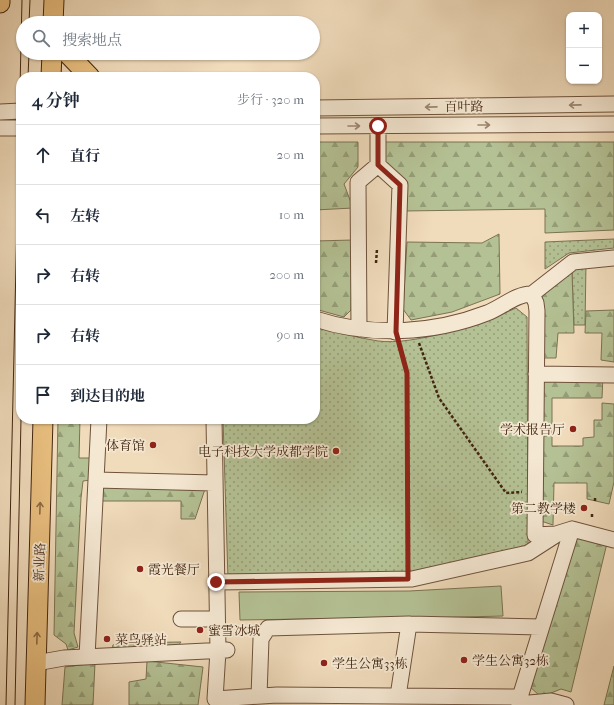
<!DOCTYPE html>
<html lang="zh">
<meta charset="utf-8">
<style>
:root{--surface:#fff;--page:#f2f2f3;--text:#1f2937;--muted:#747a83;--line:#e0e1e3}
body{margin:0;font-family:"IM FELL French Canon","Noto Serif SC",serif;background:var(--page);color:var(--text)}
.controls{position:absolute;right:12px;top:12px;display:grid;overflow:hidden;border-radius:8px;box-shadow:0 1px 3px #0004}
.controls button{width:36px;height:36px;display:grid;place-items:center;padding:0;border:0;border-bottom:1px solid var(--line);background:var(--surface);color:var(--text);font:20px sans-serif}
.stop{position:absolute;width:12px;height:12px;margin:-9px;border:3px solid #8f2418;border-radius:50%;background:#fff}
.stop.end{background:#8f2418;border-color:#fff;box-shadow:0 1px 4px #0008}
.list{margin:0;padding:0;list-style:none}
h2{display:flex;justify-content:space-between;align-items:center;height:52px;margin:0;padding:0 16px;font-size:17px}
h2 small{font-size:13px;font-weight:400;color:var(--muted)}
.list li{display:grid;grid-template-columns:26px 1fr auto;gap:12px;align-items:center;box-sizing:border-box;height:60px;padding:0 16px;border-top:1px solid var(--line)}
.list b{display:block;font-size:15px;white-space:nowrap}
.list em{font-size:13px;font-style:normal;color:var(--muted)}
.icon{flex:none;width:22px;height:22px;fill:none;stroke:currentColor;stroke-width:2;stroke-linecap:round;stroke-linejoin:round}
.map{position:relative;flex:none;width:614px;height:705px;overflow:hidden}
.search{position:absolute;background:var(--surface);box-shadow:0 1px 3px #0004;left:16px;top:16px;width:304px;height:44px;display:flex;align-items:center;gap:10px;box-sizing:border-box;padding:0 14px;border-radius:22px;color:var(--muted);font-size:15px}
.panel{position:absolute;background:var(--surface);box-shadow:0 1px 3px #0004;left:16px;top:72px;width:304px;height:352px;border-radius:16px}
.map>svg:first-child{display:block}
</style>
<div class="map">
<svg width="614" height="705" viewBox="0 0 614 705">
<defs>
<pattern id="grass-dots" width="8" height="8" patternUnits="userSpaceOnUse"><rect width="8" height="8" fill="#b4c194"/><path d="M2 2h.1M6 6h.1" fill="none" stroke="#949d77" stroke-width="1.8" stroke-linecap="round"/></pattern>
<pattern id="forest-firs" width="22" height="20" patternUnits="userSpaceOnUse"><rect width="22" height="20" fill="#b4c194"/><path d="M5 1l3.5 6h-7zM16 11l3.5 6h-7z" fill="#949d77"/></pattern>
</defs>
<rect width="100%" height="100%" fill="#f0dbbb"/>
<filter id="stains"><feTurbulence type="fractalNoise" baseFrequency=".005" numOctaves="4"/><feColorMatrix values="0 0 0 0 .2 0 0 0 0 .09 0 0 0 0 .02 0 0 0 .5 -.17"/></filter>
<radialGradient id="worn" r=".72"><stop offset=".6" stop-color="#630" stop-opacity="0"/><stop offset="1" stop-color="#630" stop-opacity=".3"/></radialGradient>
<path fill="url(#grass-dots)" stroke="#7b7352" d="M614,239v9l-45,5 -24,16v-27z
M586,264l-1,61h-11l-2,-53z
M516,308l11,9 1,226 -2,6 -114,30h-184l-5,-160h92v-92c21,4 42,11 63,14 35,5 106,-18 138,-33z
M181,642l-6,8 -63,-1 1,-4 3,-2z"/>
<path fill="url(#forest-firs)" stroke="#7b7352" d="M315,142h43v25l-14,17 9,24 -38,2z
M377,142h237v88l-69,3v-24l-141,2v-29l-26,-21z
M499,234l1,60 -48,18 -41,8 -8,-11 4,-67 75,1z
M353,240l-2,70 -7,7 -29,-8v-68z
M572,272l2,61h-16l-2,25h-13l-2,-62z
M614,310v52l-13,-2 1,-27h-17l1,-22z
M536,374l67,1 -1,23h-50v48h31v-8l11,-1v-17h8v-17l12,1v78l-5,22 -22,-5v-16h-33l-1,42 -18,-6z
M58,419h22l-1,39h11l1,22 -8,1 -2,17 -7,135 4,14 -10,3 -2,-6 -12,-9z
M104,484l101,5 -10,30h-14v-18h-82z
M572,529l36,10 -37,153 -10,-3 -20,8 -13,-12z
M147,661l56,6 -5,38h-69v-23l17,-3z
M95,663l-2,42h-31l3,-38z
M614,666v39h-10l1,-4z"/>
<path fill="#b4c194" stroke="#7b7352" d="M501,586l2,30c-87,3 -175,2 -263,4l-1,-28 170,-1z"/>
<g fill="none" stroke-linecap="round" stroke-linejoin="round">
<g stroke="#6e523b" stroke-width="17">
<path id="minor" d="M315,108l299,-4
M0,112l21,-1
M315,126l299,-2
M378,126v39l22,20 -5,147
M0,128h21
M532,294l41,-32 41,-4
M315,319c55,18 118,15 172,-6 14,-5 30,-20 45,-19l4,9 1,8 -2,224 21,-1 16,-5 42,11
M359,329l-1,-147 20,-17
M536,374l78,1
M99,419l-3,61 118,3
M214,419l4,232 -3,48 62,-4 243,2 52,-168
M216,582l196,-3 116,-26 28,-18
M181,619h36
M87,657l9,-177
M36,663l28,-5 163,-8
M259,696l2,-57 7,-11 141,-4 132,3
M398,696l11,-72
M519,704l32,-3 15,4"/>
</g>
<g stroke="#422510" stroke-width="21">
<path id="major" d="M0,3v-3
M53,23l1,-23
M67,53l23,24
M51,77l1,-24
M35,705l8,-286"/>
</g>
<path stroke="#422510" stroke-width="2.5" stroke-dasharray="3 2" stroke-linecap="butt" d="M376,263l1,-14
M419,343l20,55 67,95 16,-1
M398,344l9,29 1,192
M595,501v-4
M592,517v-4"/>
<use href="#minor" stroke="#f5e8d3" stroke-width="15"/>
<use href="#major" stroke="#e8be7e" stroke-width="19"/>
<path stroke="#422510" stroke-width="1" d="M29,23l1,-23
M28,77l1,-24
M6,705l16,-705
M15,705l6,-286"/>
</g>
<defs><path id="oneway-shaft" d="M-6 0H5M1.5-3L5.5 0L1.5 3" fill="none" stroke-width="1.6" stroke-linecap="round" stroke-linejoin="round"/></defs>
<g stroke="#9c8672">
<use href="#oneway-shaft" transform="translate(575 105) rotate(179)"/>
<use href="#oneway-shaft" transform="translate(431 107) rotate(179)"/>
<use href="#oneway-shaft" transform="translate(484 125)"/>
<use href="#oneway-shaft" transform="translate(354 126)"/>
</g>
<g stroke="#8d6a42">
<use href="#oneway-shaft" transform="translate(40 508) rotate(-88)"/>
<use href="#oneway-shaft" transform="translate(37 638) rotate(-88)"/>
</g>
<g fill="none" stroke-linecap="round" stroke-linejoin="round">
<path stroke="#8f2418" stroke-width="5" d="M216,582l192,-3 -1,-206 -11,-41 4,-147 -22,-20v-39"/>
</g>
<g fill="#8f2418" stroke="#f5e8d3" stroke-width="1.5">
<circle cx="573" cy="429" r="4"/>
<circle cx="153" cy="445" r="4"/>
<circle cx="336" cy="451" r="4"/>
<circle cx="584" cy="508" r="4"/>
<circle cx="140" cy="569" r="4"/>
<circle cx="200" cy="630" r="4"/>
<circle cx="107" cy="639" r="4"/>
<circle cx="464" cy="660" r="4"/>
<circle cx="324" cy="663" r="4"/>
</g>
<g text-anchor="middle" stroke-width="3.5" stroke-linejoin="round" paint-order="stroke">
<g font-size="13" fill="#422510" stroke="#f5e8d3">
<text transform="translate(464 106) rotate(-1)" y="5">百叶路</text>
<text transform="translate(39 562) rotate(-88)" y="5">新业路</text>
</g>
<g font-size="13" fill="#422510" stroke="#f5e8d3" text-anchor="start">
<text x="565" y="434" text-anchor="end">学术报告厅</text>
<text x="145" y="450" text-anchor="end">体育馆</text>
<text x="328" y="456" text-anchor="end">电子科技大学成都学院</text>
<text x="576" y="513" text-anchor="end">第二教学楼</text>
<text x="148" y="574">霞光餐厅</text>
<text x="208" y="635">蜜雪冰城</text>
<text x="115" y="644">菜鸟驿站</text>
<text x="472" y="665">学生公寓32栋</text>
<text x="332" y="668">学生公寓33栋</text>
</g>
</g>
<rect width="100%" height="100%" filter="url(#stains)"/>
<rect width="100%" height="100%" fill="url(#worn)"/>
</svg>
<div class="controls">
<button>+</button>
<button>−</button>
</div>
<div class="stop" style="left:378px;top:126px"></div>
<div class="stop end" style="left:216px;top:582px"></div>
<div class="search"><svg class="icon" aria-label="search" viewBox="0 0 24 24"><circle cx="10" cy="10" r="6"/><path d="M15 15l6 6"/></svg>搜索地点</div>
<section class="panel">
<h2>4 分钟<small>步行 · 320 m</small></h2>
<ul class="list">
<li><svg class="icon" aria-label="ahead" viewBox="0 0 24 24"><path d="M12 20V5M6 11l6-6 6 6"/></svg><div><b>直行</b></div><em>20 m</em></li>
<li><svg class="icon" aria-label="left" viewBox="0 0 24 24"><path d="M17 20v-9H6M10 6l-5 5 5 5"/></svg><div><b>左转</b></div><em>10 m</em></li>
<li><svg class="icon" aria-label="right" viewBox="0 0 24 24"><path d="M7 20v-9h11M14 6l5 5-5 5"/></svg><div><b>右转</b></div><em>200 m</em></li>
<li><svg class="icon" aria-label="right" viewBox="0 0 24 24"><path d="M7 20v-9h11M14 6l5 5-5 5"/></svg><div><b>右转</b></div><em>90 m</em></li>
<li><svg class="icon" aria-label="arrive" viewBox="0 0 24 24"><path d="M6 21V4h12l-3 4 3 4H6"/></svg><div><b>到达目的地</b></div></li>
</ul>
</section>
</div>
